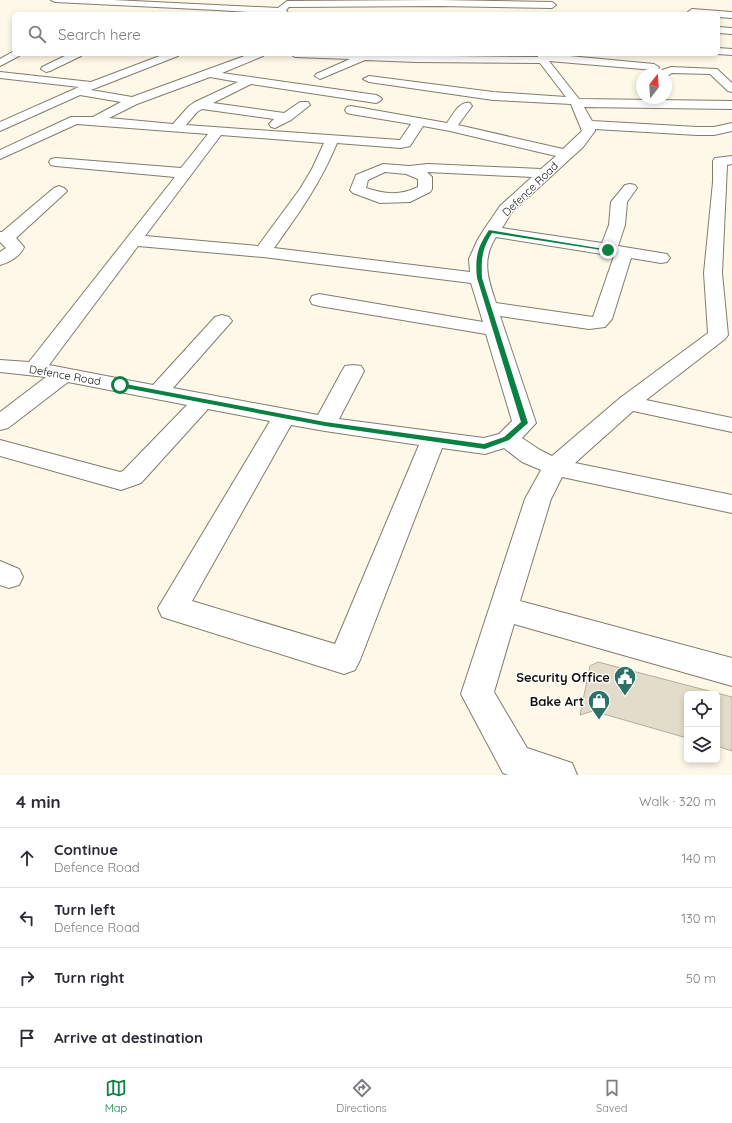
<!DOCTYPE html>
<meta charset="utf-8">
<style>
:root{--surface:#fff;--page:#f7f7f7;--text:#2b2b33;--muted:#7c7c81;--line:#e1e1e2;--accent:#0b8043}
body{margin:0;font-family:Quicksand,sans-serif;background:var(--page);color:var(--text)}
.controls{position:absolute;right:12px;bottom:12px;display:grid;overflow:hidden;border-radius:6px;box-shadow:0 2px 6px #0003}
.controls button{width:36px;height:36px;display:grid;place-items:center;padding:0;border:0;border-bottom:1px solid var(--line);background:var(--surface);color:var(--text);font:20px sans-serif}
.compass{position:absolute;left:636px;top:68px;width:36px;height:36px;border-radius:50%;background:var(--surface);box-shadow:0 2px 6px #0003;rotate:17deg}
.stop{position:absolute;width:12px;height:12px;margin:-9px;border:3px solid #0b8043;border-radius:50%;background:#fff}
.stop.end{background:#0b8043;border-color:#fff;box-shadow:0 1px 4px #0008}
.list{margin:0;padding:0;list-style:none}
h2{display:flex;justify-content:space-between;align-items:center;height:52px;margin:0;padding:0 16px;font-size:17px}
h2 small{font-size:13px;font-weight:400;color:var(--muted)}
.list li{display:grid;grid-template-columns:26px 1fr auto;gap:12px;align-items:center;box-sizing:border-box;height:60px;padding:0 16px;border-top:1px solid var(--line)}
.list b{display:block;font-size:15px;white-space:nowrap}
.list p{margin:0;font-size:13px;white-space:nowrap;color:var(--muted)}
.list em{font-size:13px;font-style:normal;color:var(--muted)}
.icon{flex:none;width:22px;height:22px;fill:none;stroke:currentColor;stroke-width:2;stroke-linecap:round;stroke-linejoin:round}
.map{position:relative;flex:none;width:732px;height:775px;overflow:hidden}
.search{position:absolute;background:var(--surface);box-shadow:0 2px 6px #0003;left:12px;right:12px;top:12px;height:44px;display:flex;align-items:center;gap:10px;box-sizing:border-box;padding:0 14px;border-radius:6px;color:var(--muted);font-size:15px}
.sheet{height:292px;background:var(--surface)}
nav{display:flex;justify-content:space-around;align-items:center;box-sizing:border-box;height:56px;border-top:1px solid var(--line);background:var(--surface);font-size:11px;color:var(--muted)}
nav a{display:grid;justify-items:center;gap:2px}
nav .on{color:var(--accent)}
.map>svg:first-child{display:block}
</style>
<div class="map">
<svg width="732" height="775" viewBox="0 0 732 775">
<rect width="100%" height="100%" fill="#fef8e9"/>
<path fill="#e3dcca" stroke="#b4ad9c" d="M598,662l134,35v54l-15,-5v-52h-30v44l-94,-27 -13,4 10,-49z"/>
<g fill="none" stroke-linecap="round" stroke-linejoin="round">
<g stroke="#837c6c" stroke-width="2">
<path id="minor" d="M51,0h62l165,8 9,-7 152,-1 113,2 4,3 -4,3 -113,-2 -150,1 -3,3 3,4h-9l-63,-4 -162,-8z
M692,9l40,3v6l-14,-1v-3h-29l-1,-2z
M718,27l14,1v6l-14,-1z
M718,48l14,1v6l-14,-1z
M14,51v3h6l-1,2 -19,10v-7z
M69,54h13l-1,2 -31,15 -4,1 -5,-3 1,-2z
M165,54h14l-1,2 -87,34 41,7 118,-43h14l-1,2 -41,17 154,22 4,2 2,2 -2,2 -4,2 -125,-19 -38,19 71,10 16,-11h8l2,3 -19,15 -16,8 -4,-1 -2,-3 5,-5 -72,-10 -5,3 -11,13 214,15 11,-16 -60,-10 -4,-1 -2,-3 2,-3 4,-1 96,17c6,-8 12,-22 23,-20l2,3 -14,19 105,24 19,-18 -11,-27 -78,-4 -124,-18 -6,-3 6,-3 124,16 73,5 -26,-34 -124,-1 -51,-2 -45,19 -5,-3 1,-2 34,-15 -55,-2 -5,-3 248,3v-3h10l106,10 5,3 -1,2 -4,1 -105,-9 30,38 153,2v8l-148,-2 8,14 105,6h17l18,-4v8l-18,4h-17l-102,-6v2l-12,16 -71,65 -10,16 100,15 7,-18 2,-23 14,-17 5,-1 5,1 2,3 -10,14 -2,23 -7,21 43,7 6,1 3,4 -3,4 -6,1 -30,-5 -19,61 -7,8 -16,2 -89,-13 36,107 -14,15 18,12 12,6 68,-58 88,-65 -4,-60 9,-91v-21l2,-3 17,-2v8l-5,1 -5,108 6,62 -3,4 -79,61 86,18v14l-99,-21 -58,52 157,32v18l-170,-36 -11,22 -31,102 212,57v28l-218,-62 -20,68 33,56 45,15 5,12h-69l-5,-2 -42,-79 64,-195 16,-29 -19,-8 -18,-14 -19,6 -43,-6 -82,212 -5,10 -11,4 -182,-57 -4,-9 112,-187 -62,-12 -67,74 -20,7 -121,-34v-16l120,32 3,-1 64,-66 -119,-23 -60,46 -8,2v-18l46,-35 -46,-5v-12l29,2 146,-185 -119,-11 -5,-1 -2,-3 2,-3 5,-1 125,10 27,-34 -131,-10 -77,35v-9l71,-33h22l28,-15 -41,-7 -80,36v-9l79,-35 -79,-9v-6l91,10zM210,77l28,5 -43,20 -6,4 -16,18 -64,-6 28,-14zM423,126l27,5 106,25 -15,13 -113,-5 -19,2 -26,-2 -27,11 -6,15 3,3 27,10 30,-1 20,-10 2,-3v-12l-5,-5 105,5 -32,29 -17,25 -6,10 -8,18 1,13 -196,-24c25,-35 46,-64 63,-105l64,5 9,-2zM221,135l103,8 -12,26 -12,20 -42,57 -113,-10zM385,172l21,2 12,5v8c-18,9 -34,7 -52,1l2,-8zM496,237l118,19 -21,61 -97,-14c-8,-24 -15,-43 0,-66zM138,246l125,11 208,26 12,39 -164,-28 -7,2 -2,4 2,4 7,2 167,28 26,87 -13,13 -15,4 -145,-19 25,-48 -3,-5 -8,-1 -8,1 -3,5 -24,44 -145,-27 59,-67 -3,-4 -7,-2 -7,2 -62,68 -104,-20zM291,425l34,6 94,14 -84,199 -143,-43z
M671,67l46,2 15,14v9l-4,-1 -18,-17 -38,-1 -6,4v-3h-6l2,-4z
M59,186l5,2 3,3 -3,3 -48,44 8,9c-3,9 -16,16 -24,18v-13l6,-4 -6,-6v-10h2l52,-44z
M0,561l19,8 4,8 -4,8 -10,3 -9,-3z"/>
</g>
<use href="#minor" fill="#fff" fill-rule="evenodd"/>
</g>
<path fill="#0b8043" d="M489,230l121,20 -2,1 -116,-18c-10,16 -11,26 -10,45l46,145 -19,17 -24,9 -160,-23 -205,-39 -3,-2 3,-2 205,39 159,22 20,-7 17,-15 -44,-144c-2,-21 0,-30 12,-48z"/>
<defs>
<g id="civic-pin" transform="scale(1.15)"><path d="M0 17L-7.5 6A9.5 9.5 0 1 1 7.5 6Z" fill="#2c7166" stroke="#fff"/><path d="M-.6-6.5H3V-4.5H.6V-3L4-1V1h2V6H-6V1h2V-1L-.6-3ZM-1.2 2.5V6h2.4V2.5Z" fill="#fff"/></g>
<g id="shop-pin" transform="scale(1.15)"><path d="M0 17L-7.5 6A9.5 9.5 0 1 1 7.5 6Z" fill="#2c7166" stroke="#fff"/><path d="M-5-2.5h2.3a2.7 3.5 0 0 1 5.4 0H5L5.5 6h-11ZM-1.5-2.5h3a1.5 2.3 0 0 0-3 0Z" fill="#fff"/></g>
</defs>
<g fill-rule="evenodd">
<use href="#civic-pin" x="625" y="677"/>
<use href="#shop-pin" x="599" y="701"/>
</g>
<g text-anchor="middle" stroke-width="3" stroke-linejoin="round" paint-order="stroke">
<g font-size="11" fill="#14110b" stroke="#fff">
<text transform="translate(530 189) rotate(-44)" y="4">Defence Road</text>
<text transform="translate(65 375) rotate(10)" y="4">Defence Road</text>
</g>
<g font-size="13" font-weight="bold" fill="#14110b" stroke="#fff" text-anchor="end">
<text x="610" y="682">Security Office</text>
<text x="584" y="706">Bake Art</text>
</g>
</g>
</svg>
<div class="controls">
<button><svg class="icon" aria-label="locate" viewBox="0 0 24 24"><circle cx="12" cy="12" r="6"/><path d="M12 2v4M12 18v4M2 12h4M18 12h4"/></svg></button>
<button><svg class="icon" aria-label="layers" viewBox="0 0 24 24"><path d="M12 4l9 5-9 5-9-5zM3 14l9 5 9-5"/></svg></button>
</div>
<svg class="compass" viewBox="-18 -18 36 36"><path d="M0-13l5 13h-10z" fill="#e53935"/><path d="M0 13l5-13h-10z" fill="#7c7c81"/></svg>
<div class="stop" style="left:120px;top:385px"></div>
<div class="stop end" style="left:608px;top:250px"></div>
<div class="search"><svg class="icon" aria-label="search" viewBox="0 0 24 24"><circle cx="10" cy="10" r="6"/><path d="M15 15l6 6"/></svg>Search here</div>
</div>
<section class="sheet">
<h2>4 min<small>Walk · 320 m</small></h2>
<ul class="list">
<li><svg class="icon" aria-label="ahead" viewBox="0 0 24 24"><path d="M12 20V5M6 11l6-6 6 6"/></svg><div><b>Continue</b><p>Defence Road</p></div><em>140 m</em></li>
<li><svg class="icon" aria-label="left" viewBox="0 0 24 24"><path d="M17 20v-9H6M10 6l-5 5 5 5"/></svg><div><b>Turn left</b><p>Defence Road</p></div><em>130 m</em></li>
<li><svg class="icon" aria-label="right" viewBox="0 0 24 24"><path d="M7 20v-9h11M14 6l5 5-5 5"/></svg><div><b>Turn right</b></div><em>50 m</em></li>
<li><svg class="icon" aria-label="arrive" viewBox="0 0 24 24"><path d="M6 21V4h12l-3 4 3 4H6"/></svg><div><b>Arrive at destination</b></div></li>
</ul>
</section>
<nav>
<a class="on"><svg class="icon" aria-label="map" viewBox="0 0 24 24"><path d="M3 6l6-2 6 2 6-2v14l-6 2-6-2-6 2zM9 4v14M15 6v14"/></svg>Map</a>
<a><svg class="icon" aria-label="directions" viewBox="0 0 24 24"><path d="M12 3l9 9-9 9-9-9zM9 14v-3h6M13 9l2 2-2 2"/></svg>Directions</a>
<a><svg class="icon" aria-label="saved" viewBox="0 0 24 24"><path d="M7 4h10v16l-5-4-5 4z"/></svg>Saved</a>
</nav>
